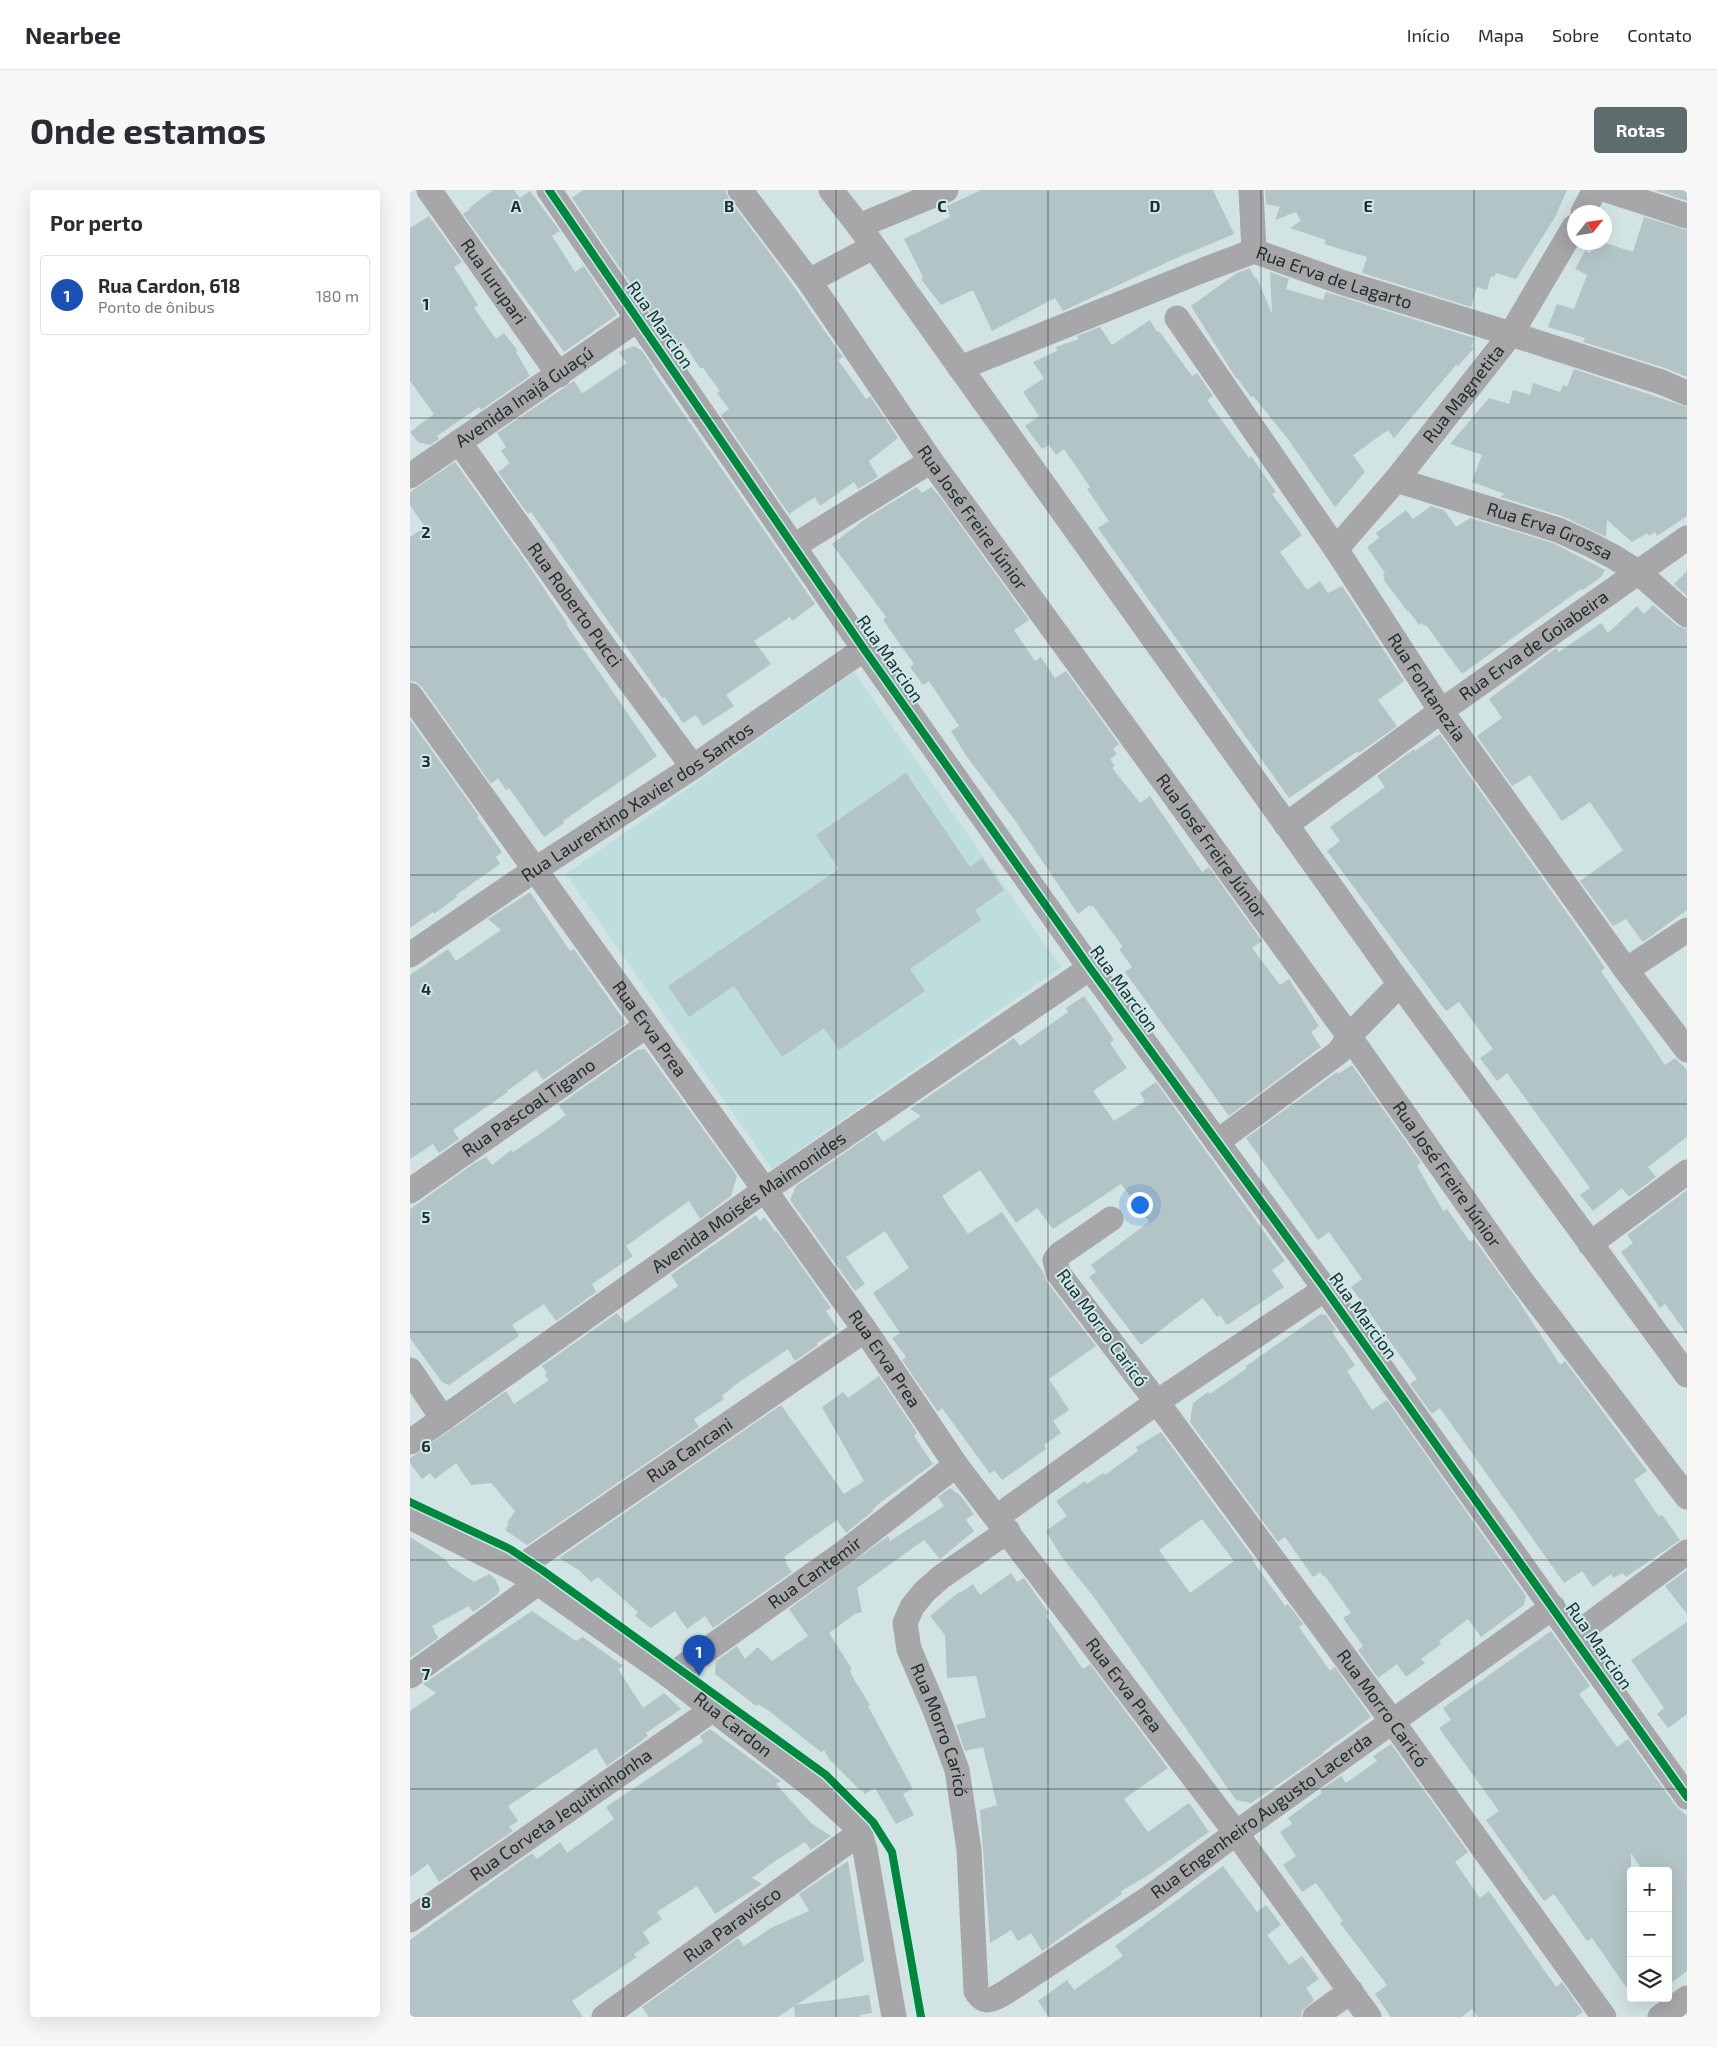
<!DOCTYPE html>
<html lang="pt">
<meta charset="utf-8">
<style>
:root{--surface:#fff;--page:#f7f7f7;--text:#2b2b33;--muted:#7c7c81;--line:#e1e1e2;--accent:#5e6c6d}
body{margin:0;font-family:"Exo 2",sans-serif;background:var(--page);color:var(--text)}
.controls{position:absolute;right:15px;bottom:15px;display:grid;overflow:hidden;border-radius:5px;box-shadow:0 5px 20px #0002}
.controls button{width:45px;height:45px;display:grid;place-items:center;padding:0;border:0;border-bottom:1px solid var(--line);background:var(--surface);color:var(--text);font:25px sans-serif}
.compass{position:absolute;left:1157px;top:15px;width:45px;height:45px;border-radius:50%;background:var(--surface);box-shadow:0 5px 20px #0002;rotate:60deg}
.you{position:absolute;left:729px;top:1014px;width:18px;height:18px;margin:-12px;border:4px solid #fff;border-radius:50%;background:#1a73e8;box-shadow:0 0 0 8px #1a73e833}
.badge{display:grid;place-items:center;width:32px;height:32px;border-radius:50%;background:var(--accent);color:#fff;font-size:16px;font-weight:700}
.pin{position:absolute;translate:-50% -41px;filter:drop-shadow(0 1px 2px #0008)}
.pin::after{content:'';position:absolute;top:26px;width:18px;height:15px;background:inherit;clip-path:polygon(0 0,100% 0,50% 100%)}
.list{margin:0;padding:0;list-style:none}
h2{display:flex;justify-content:space-between;align-items:center;height:65px;margin:0;padding:0 20px;font-size:21px}
h2 small{font-size:16px;font-weight:400;color:var(--muted)}
.list li{display:grid;grid-template-columns:32px 1fr auto;gap:15px;align-items:center;box-sizing:border-box;height:80px;margin:0 10px 10px;padding:0 10px;border:1px solid var(--line);border-radius:5px}
.list b{display:block;font-size:19px;white-space:nowrap}
.list p{margin:0;font-size:16px;white-space:nowrap;color:var(--muted)}
.list em{font-size:16px;font-style:normal;color:var(--muted)}
.icon{flex:none;width:28px;height:28px;fill:none;stroke:currentColor;stroke-width:2;stroke-linecap:round;stroke-linejoin:round}
.map{position:relative;flex:none;width:1277px;height:1827px;overflow:hidden;border-radius:5px}
header{display:flex;align-items:center;gap:30px;box-sizing:border-box;height:70px;padding:0 25px;background:var(--surface);border-bottom:1px solid var(--line)}
header strong{font-size:24px}
nav{display:flex;gap:28px;margin-inline-start:auto;font-size:18px}
.intro{display:flex;align-items:center;justify-content:space-between;box-sizing:border-box;height:120px;padding:0 30px}
h1{margin:0;font-size:35px}
.button{padding:12px 22px;border-radius:5px;background:var(--accent);color:#fff;font-size:18px;font-weight:700}
main{display:flex;gap:30px;padding:0 30px}
aside{flex:1;background:var(--surface);border-radius:5px;box-shadow:0 5px 20px #0002}
.map>svg:first-child{display:block}
</style>
<header>
<strong>Nearbee</strong>
<nav><a>Início</a><a>Mapa</a><a>Sobre</a><a>Contato</a></nav>
</header>
<div class="intro"><h1>Onde estamos</h1><a class="button">Rotas</a></div>
<main>
<aside>
<h2>Por perto<small></small></h2>
<ul class="list">
<li><span class="badge" style="background:#1a4fb4">1</span><div><b>Rua Cardon, 618</b><p>Ponto de ônibus</p></div><em>180 m</em></li>
</ul>
</aside>
<div class="map">
<svg width="1277" height="1827" viewBox="0 0 1277 1827">
<rect width="100%" height="100%" fill="#d2e3e3"/>
<path fill="#beddde" d="M444,482l207,295 -289,202 -206,-295z"/>
<path fill="#b2c4c5" fill-rule="evenodd" d="M83,0h21l6,8 10,-7 30,40 -8,5 23,36 9,-6 33,49 -53,37 -101,-138 7,-5 -1,-1z
M173,0h142l4,9 51,68 63,90 -5,3 28,39 4,-3 28,42 -29,23 9,16 -20,12 -4,-7 -34,24 -5,-9 -26,17 -68,-99 8,-6 -12,-16 3,-2 -17,-23h-3l-16,-24 -8,6 -104,-152z
M571,0h232l21,44 -62,26 -109,51 -8,-13 -63,33 -19,-41 -32,15 -20,-26 2,-2 -19,-38 46,-22 -3,-11z
M855,0h302l-12,27 -39,62 -20,-6 -2,4 -3,-1 -4,14 -10,-3 -6,20 -109,-34 5,-16 -43,-13 2,-4 -36,-12 11,-7 -5,-9 -21,8 5,-13 -14,-3z
M1244,0h33v11z
M19,26l33,46 -8,5 24,38 -4,3 22,31 8,-6 14,18 -2,1 14,24 -49,34 -2,-3 -42,29 2,3 -9,6 -12,-3 -8,-10 24,-18 -24,-33v-153z
M1234,27l43,13v147l-22,-9 -82,-26 2,-4 -37,-11 9,-23 17,5 13,-34 -12,-6 10,-18 5,2 4,-11h9l30,10z
M840,78l5,11 1,-3 16,38 -2,-42 19,7 -3,10 37,11 3,-8 148,46 -3,9 3,1 -16,18 -2,-1 -62,73 -6,-8 -35,25 12,17 -30,35 -47,-68 -35,-43 -2,1 -14,-19h-1l-45,-72 46,-33z
M740,130l7,12 2,-1 33,45 5,-3 16,23 -6,4 42,58 2,-2 25,36 -4,2 30,41 -22,17 27,38 13,-9 8,12 14,-7 62,95 -26,19 19,26 -38,27 -1,-2 -69,47 -191,-270 11,-7 -22,-32 3,-2 -26,-38 -8,6 -7,-10 -7,4 -17,-23 14,-10 -16,-24 21,-14 -11,-16 24,-11 -1,-4 23,-8 -2,-3 23,-9 12,18z
M224,156l8,5 11,16 -1,1 163,236 -23,17 -2,-4 -36,24 17,23 -45,31 8,11 -31,20 -7,-11 -13,8 -18,-26 -2,2 -132,-187 -3,2 -30,-42 12,-9 -9,-12 5,-4 -9,-14 77,-52 8,12 4,-2 41,-28 -8,-11z
M1164,179l113,38v109l-30,20 -2,-4 -6,4 -2,-3 -15,9 -25,-22 -1,17 -44,-21 -62,-19 5,-3 -33,-12 10,-27 -32,-11 39,-46 20,6 4,-14 17,5 3,-12 27,9 3,-7 4,2z
M45,272l76,107 36,54 -1,1 91,132 -94,65 1,2 -20,14 -35,-49 -3,2 -8,-12 -7,6 -69,-97 -6,-5 -6,-1v-144l15,-10 -15,-22v-13z
M507,297l5,6 9,-6 9,10 89,123 -15,10 21,31 6,-4 14,21 11,-7 53,73 -6,5 4,5 -7,5 5,7 -3,2 28,35 10,-7 52,76 7,-5 53,74 -10,7 28,37 9,-6 30,47 -8,6 10,15 -92,69 -104,-144 7,-5 -13,-18 4,-2 -30,-41 -2,1 -1,-2 -12,9 -64,-95 -47,-62 -16,-26 8,-5 -30,-45 -6,4 -13,-18 4,-3 -31,-44 3,-3 -54,-73 36,-27z
M1021,316l13,4 12,17 14,-9 83,25 52,27 -4,7 -18,13 -2,-1 -119,85 -36,-49 -2,1 -2,-3 -3,2 -10,-14 -1,1 -25,-33 2,-1 -2,-3 2,-2 -18,-26 12,-9 -3,-5 30,-23 7,9z
M1277,381v25l-13,-12z
M1243,415l25,21 9,3v281l-44,32 -17,-23 -13,7 -33,-45 43,-31 -33,-48 -28,19 -32,-46 -18,11 -35,-50 25,-18 -13,-19 67,-51 3,4 42,-29 7,10 29,-27 7,8z
M0,530l69,96 -2,1 25,35 -6,5 4,7 -44,31 1,2 -23,17 -1,-2 -23,16z
M1030,544l149,210 16,24 -4,3 64,94 10,-7 12,12v67l-39,30 8,10 -27,20 -7,-9 -29,23 -13,-16 10,-7 -83,-115 -10,8 -17,-23 13,-9 -34,-47 -13,9 -119,-160 13,-10 -10,-14 55,-40 -8,-11 37,-27 1,2z
M496,583l64,94 12,-9 22,32 -29,20 6,10 -71,49 15,22 -86,59 -15,-22 -42,29 -48,-71 -45,31 -21,-31 171,-117 -23,-34z
M120,702l40,59 4,-2 52,74 -83,57 -7,-10 -29,21 1,1 -55,38 6,9 -20,14 -6,-9 -23,15v-184l38,-26 8,12 45,-31 -13,-11z
M674,806l30,44 -4,3 17,25 -34,23 21,30 31,-20 -5,-8 16,-11 129,179 -13,9 12,17 -57,38 -7,-10 -3,2 -14,-19 -62,47 -52,-68 7,-5 -5,-7 58,-43 -28,-38 -68,45 -16,-21 -21,15 -36,-53 -38,26 26,38 34,-22 41,60 4,10 49,64 -47,33 20,31 -16,11 8,12 -17,12 2,4 -44,31 -8,-10 -4,4 -48,-66 -4,4 -36,-52 4,-3 -14,-19 8,-5 -27,-40 36,-25 -24,-37 -39,26 19,27 -10,7 -65,-91 6,-14 15,-10 65,-45 7,11 38,-26 -11,-7 104,-71 6,8 48,-34 -2,-4z
M235,859l92,127 -6,20 -31,23 -11,-18 -63,45 7,10 -41,28 4,8 -40,29 -12,-17 -32,21 7,11 -70,49 -7,-3 -32,-44v-129l63,-45 13,-7 6,8 19,-15 2,2 24,-16 29,-21 -7,-9 1,-2 77,-54z
M942,875l69,98 -4,3 26,45 4,-2 23,33 4,-3 44,61 42,65 5,-4 82,110 -13,9 25,37 3,-2 18,25 -54,37 -3,-4 -10,5 -2,-4 -18,13 -11,-16 -18,12 -124,-175 -8,6 -22,-30 7,-5 -66,-92 11,-8 -33,-47 -11,8 -72,-102 91,-66 1,2z
M1277,1000v144l-22,-30 -5,4 -39,-56 12,-9 -6,-8z
M346,1025l4,6 5,-4 10,15 1,-2 55,78 -5,3 12,18 -22,15 2,1 -23,16 -7,-12 -53,36 -13,11 2,3 -30,20 5,8 -172,118 -22,-15 4,-6 -2,-1 8,-12 -24,-28 -20,2 -15,-22 -21,16 -5,-6 -8,6 -12,-16v-5l3,-2 93,-65 8,13 35,-24 -4,-5 2,-2 -5,-7 75,-53 8,10 53,-37 -7,-11z
M911,1124l5,1 10,15 -4,2 23,33 -8,6 25,39 15,-10 139,196 -2,9 -43,32 -13,-18 -29,22 2,3 -20,15 4,4 -19,14 -9,-13 -19,14 -20,-28 5,-4 -20,-28 8,-5 -26,-37 -1,1 -4,-5 -7,5 -28,-40 -7,5 -88,-120 3,-19 15,-11 2,2 37,-26 -1,-2z
M469,1186l38,57 -3,3 19,28 -52,38 -9,8 1,1 -27,22 -9,-13 -53,37 3,4 -2,1 7,10 -79,56 -8,-12 -18,13 -12,-18 -24,17 -16,-12 3,-4 -40,-35 -7,5 -12,-12 -20,-12 222,-153 63,89 20,-13 -42,-74 21,-15 5,6z
M751,1242l93,127 -2,1 33,46 3,-2 15,20 -4,3 31,44 5,-4 36,50 -48,35 1,1 -73,50 -15,-3 -140,-200 -35,-44 -15,-25 21,-15 -11,-15 29,-20 2,3 16,-11 2,2 33,-24 -2,-4zM792,1329l32,42 -44,32 -31,-43z
M540,1298l11,8 13,18 -8,6 8,11 -34,28 -16,-19 -67,48 5,24 -7,2 -26,19 23,36 -2,1 2,6 18,29 -2,1 45,83 -10,5 11,21 -18,9 -21,-36 -10,6 -3,-4 -1,1 -31,-31 -6,-10 -3,2 -52,-41 -11,-7 -2,2 -41,-32 1,-13 21,-15 8,13 13,-12 14,14 36,-25 -19,-27 99,-73 2,5 54,-35 -6,-9z
M0,1347l36,23 4,6 24,16 15,-8 7,6 4,10 -3,5 -24,17 -4,-6 -37,20 6,12 -28,20z
M1277,1380v44l-22,-28z
M601,1383l6,9 7,-4 25,35 -3,3 37,53 7,-5 78,104 -44,31 24,33 41,-29 20,29 -62,44 -26,15 1,3 -80,57 -11,-18 -13,8 -7,-11 -21,13 -10,-133 17,-5 -14,-58 -18,4 -9,-26 30,-8 -10,-41 -29,2 -2,-43 -15,-19 29,-24 1,1 13,-9 7,11z
M122,1421l44,30 7,-4 40,29 -5,3 25,39 21,-15 17,16 -35,24 2,3 -41,30 -11,-18 -88,58 10,15 -9,6 4,4 -74,51 -11,-18 -18,13v-166l26,-18 -13,-9z
M1277,1432v92l-19,14 -11,-14 7,-6 -33,-48z
M1141,1441l39,55 -11,8 38,53 11,-8 47,66 12,11v155l-19,14v-114h-25l-12,-18v141l-39,-56 -5,3 -33,-47 -10,7 -58,-81 13,-9 -60,-83 12,-8 -8,-12z
M300,1539l71,52 -5,3 35,39 20,13 -20,14 -6,-8 -30,19 -23,17 10,6 -47,30 -18,-28 -40,26 5,7 -19,13 7,11 -16,11 3,3 -65,44 11,16h-173v-77l122,-87 5,6 23,-17 7,11 47,-34 -8,-12 97,-65 -3,-6z
M981,1554l77,108 -13,10 25,36 9,-7 67,96 6,-5 21,30 -8,5h-97l-6,-8 -10,8h-71l-16,-23 12,-9 -47,-62 3,-2 -27,-38 -14,9 -19,-27 13,-9 -16,-24 12,-8 -4,-6 34,-25 -2,-3 21,-14 5,7 31,-22 -4,-5z
M438,1671l16,100 -68,44 73,-10 3,18 -12,2 1,2h-66l-1,-11 -16,11h-129l-7,-10 96,-69 6,8 27,-18 38,-17 -10,-17z
M813,1676l34,46 9,-7 15,20 -14,10 22,30 13,-9 17,23 -13,9 8,12 -12,11 -1,6h-252l-11,-16 29,-21 7,10 49,-34 -8,-10z"/>
<g fill="none" stroke-linecap="round" stroke-linejoin="round">
<g stroke="#a7a7a9" stroke-width="25">
<path id="s1" d="M19,0l130,185"/>
<path d="M139,0l315,459 226,319 235,321 362,508"/>
<path id="s2" d="M330,0l69,91 122,180 418,575 172,244 166,217"/>
<path d="M421,0l28,36 541,758 287,391"/>
<path d="M841,0l3,61"/>
<path d="M1197,0l80,26"/>
<path d="M1173,22l12,-22"/>
<path d="M449,36l87,-36"/>
<path d="M399,91l64,-34"/>
<path id="s3" d="M767,128l159,231 105,162 185,259 61,80"/>
<path id="s4" d="M550,178l246,-99 48,-18 87,31 170,52 150,48 26,11"/>
<path id="s5" d="M49,252l149,210 85,115"/>
<path id="s6" d="M0,286l228,-157"/>
<path id="s7" d="M986,290l162,50 31,14 25,13 25,16 48,42"/>
<path d="M384,356l137,-85"/>
<path id="s8" d="M926,359l60,-69 115,-146 63,-107"/>
<path id="s9" d="M0,505l455,635 91,135 280,368 133,184"/>
<path id="s10" d="M876,635l155,-114 246,-173"/>
<path id="s11" d="M0,765l126,-86 157,-102 171,-118"/>
<path d="M1216,780l61,-40"/>
<path d="M807,952l122,-90 10,-16 51,-52"/>
<path id="s12" d="M0,1001l236,-165"/>
<path id="s13" d="M701,1029l-51,35 -5,6 3,13 99,129 235,319 212,296"/>
<path d="M1180,1054l97,-72"/>
<path d="M0,1180l33,49"/>
<path id="s14" d="M0,1252l355,-252 325,-222"/>
<path id="s15" d="M0,1327l106,53 22,13 132,93 147,114 35,32 8,11 5,17 29,167"/>
<path d="M587,1327l160,-115 168,-113"/>
<path id="s16" d="M598,1341l-67,46 -17,15 -12,15 -7,16 4,26 26,61 22,60 12,80 7,141c9,15 18,8 30,1l143,-94 87,-65 317,-226"/>
<path id="s17" d="M106,1380l349,-240"/>
<path d="M1164,1446l113,-84"/>
<path d="M0,1486l128,-93"/>
<path id="s18" d="M260,1486l172,-122 114,-89"/>
<path id="s19" d="M0,1730l302,-210"/>
<path id="s20" d="M194,1827l256,-184"/>
<path d="M905,1827l36,-26"/>
<path d="M1250,1827l27,-19"/>
</g>
<g stroke="#caeaeb" stroke-width="11">
<path id="cycleway" d="M139,0l315,459 226,319 235,321 362,508
M0,1312l100,47 32,21 284,205 47,47 19,30 29,165"/>
</g>
<use href="#cycleway" stroke="#00873e" stroke-width="8"/>
</g>
<path fill="none" stroke="#202c2d" stroke-width="1" stroke-opacity="0.55" d="M213,0v1827M426,0v1827M638,0v1827M851,0v1827M1064,0v1827M0,228h1277M0,457h1277M0,685h1277M0,914h1277M0,1142h1277M0,1370h1277M0,1599h1277"/>
<g text-anchor="middle" stroke-width="4" stroke-linejoin="round" paint-order="stroke">
<g font-size="18" fill="#202c2d" stroke="#caeaeb">
<text dy="6" stroke="none"><textPath href="#s4" startOffset="401">Rua Erva de Lagarto</textPath></text>
<text dy="6" stroke="none"><textPath href="#s1" startOffset="112">Rua Iurupari</textPath></text>
<text transform="translate(250 135) rotate(55)" y="6">Rua Marcion</text>
<text dy="6" stroke="none"><textPath href="#s8" startOffset="201">Rua Magnetita</textPath></text>
<text dy="6" stroke="none"><textPath href="#s6" startOffset="139">Avenida Inajá Guaçú</textPath></text>
<text dy="6" stroke="none"><textPath href="#s2" startOffset="402">Rua José Freire Júnior</textPath></text>
<text dy="6" stroke="none"><textPath href="#s7" startOffset="162">Rua Erva Grossa</textPath></text>
<text dy="6" stroke="none"><textPath href="#s5" startOffset="200">Rua Roberto Pucci</textPath></text>
<text dy="6" stroke="none"><textPath href="#s10" startOffset="306">Rua Erva de Goiabeira</textPath></text>
<text transform="translate(480 469) rotate(55)" y="6">Rua Marcion</text>
<text dy="6" stroke="none"><textPath href="#s3" startOffset="446">Rua Fontanezia</textPath></text>
<text dy="6" stroke="none"><textPath href="#s11" startOffset="274">Rua Laurentino Xavier dos Santos</textPath></text>
<text dy="6" stroke="none"><textPath href="#s2" startOffset="808">Rua José Freire Júnior</textPath></text>
<text transform="translate(714 799) rotate(54)" y="6">Rua Marcion</text>
<text dy="6" stroke="none"><textPath href="#s9" startOffset="411">Rua Erva Prea</textPath></text>
<text dy="6" stroke="none"><textPath href="#s12" startOffset="145">Rua Pascoal Tigano</textPath></text>
<text dy="6" stroke="none"><textPath href="#s2" startOffset="1212">Rua José Freire Júnior</textPath></text>
<text dy="6" stroke="none"><textPath href="#s14" startOffset="415">Avenida Moisés Maimonides</textPath></text>
<text transform="translate(953 1126) rotate(54)" y="6">Rua Marcion</text>
<text transform="translate(692 1138) rotate(54)" y="6">Rua Morro Caricó</text>
<text dy="6" stroke="none"><textPath href="#s9" startOffset="816">Rua Erva Prea</textPath></text>
<text dy="6" stroke="none"><textPath href="#s17" startOffset="211">Rua Cancani</textPath></text>
<text dy="6" stroke="none"><textPath href="#s18" startOffset="178">Rua Cantemir</textPath></text>
<text transform="translate(1189 1456) rotate(55)" y="6">Rua Marcion</text>
<text dy="6" stroke="none"><textPath href="#s9" startOffset="1221">Rua Erva Prea</textPath></text>
<text dy="6" stroke="none"><textPath href="#s13" startOffset="626">Rua Morro Caricó</textPath></text>
<text dy="6" stroke="none"><textPath href="#s15" startOffset="385">Rua Cardon</textPath></text>
<text dy="6" stroke="none"><textPath href="#s16" startOffset="254">Rua Morro Caricó</textPath></text>
<text dy="6" stroke="none"><textPath href="#s19" startOffset="184">Rua Corveta Jequitinhonha</textPath></text>
<text dy="6" stroke="none"><textPath href="#s16" startOffset="865">Rua Engenheiro Augusto Lacerda</textPath></text>
<text dy="6" stroke="none"><textPath href="#s20" startOffset="158">Rua Paravisco</textPath></text>
</g>
</g>
<g font-size="16" text-anchor="middle" font-weight="bold" fill="#202c2d" stroke="#caeaeb" stroke-width="4" stroke-linejoin="round" paint-order="stroke">
<text x="106" y="22">A</text>
<text x="319" y="22">B</text>
<text x="532" y="22">C</text>
<text x="745" y="22">D</text>
<text x="958" y="22">E</text>
<text x="16" y="120">1</text>
<text x="16" y="348">2</text>
<text x="16" y="577">3</text>
<text x="16" y="805">4</text>
<text x="16" y="1033">5</text>
<text x="16" y="1262">6</text>
<text x="16" y="1490">7</text>
<text x="16" y="1718">8</text>
</g>
</svg>
<div class="controls">
<button>+</button>
<button>−</button>
<button><svg class="icon" aria-label="layers" viewBox="0 0 24 24"><path d="M12 4l9 5-9 5-9-5zM3 14l9 5 9-5"/></svg></button>
</div>
<svg class="compass" viewBox="-18 -18 36 36"><path d="M0-13l5 13h-10z" fill="#e53935"/><path d="M0 13l5-13h-10z" fill="#7c7c81"/></svg>
<div class="you"></div>
<div class="pin badge" style="left:289px;top:1486px;background:#1a4fb4">1</div>
</div>
</main>
